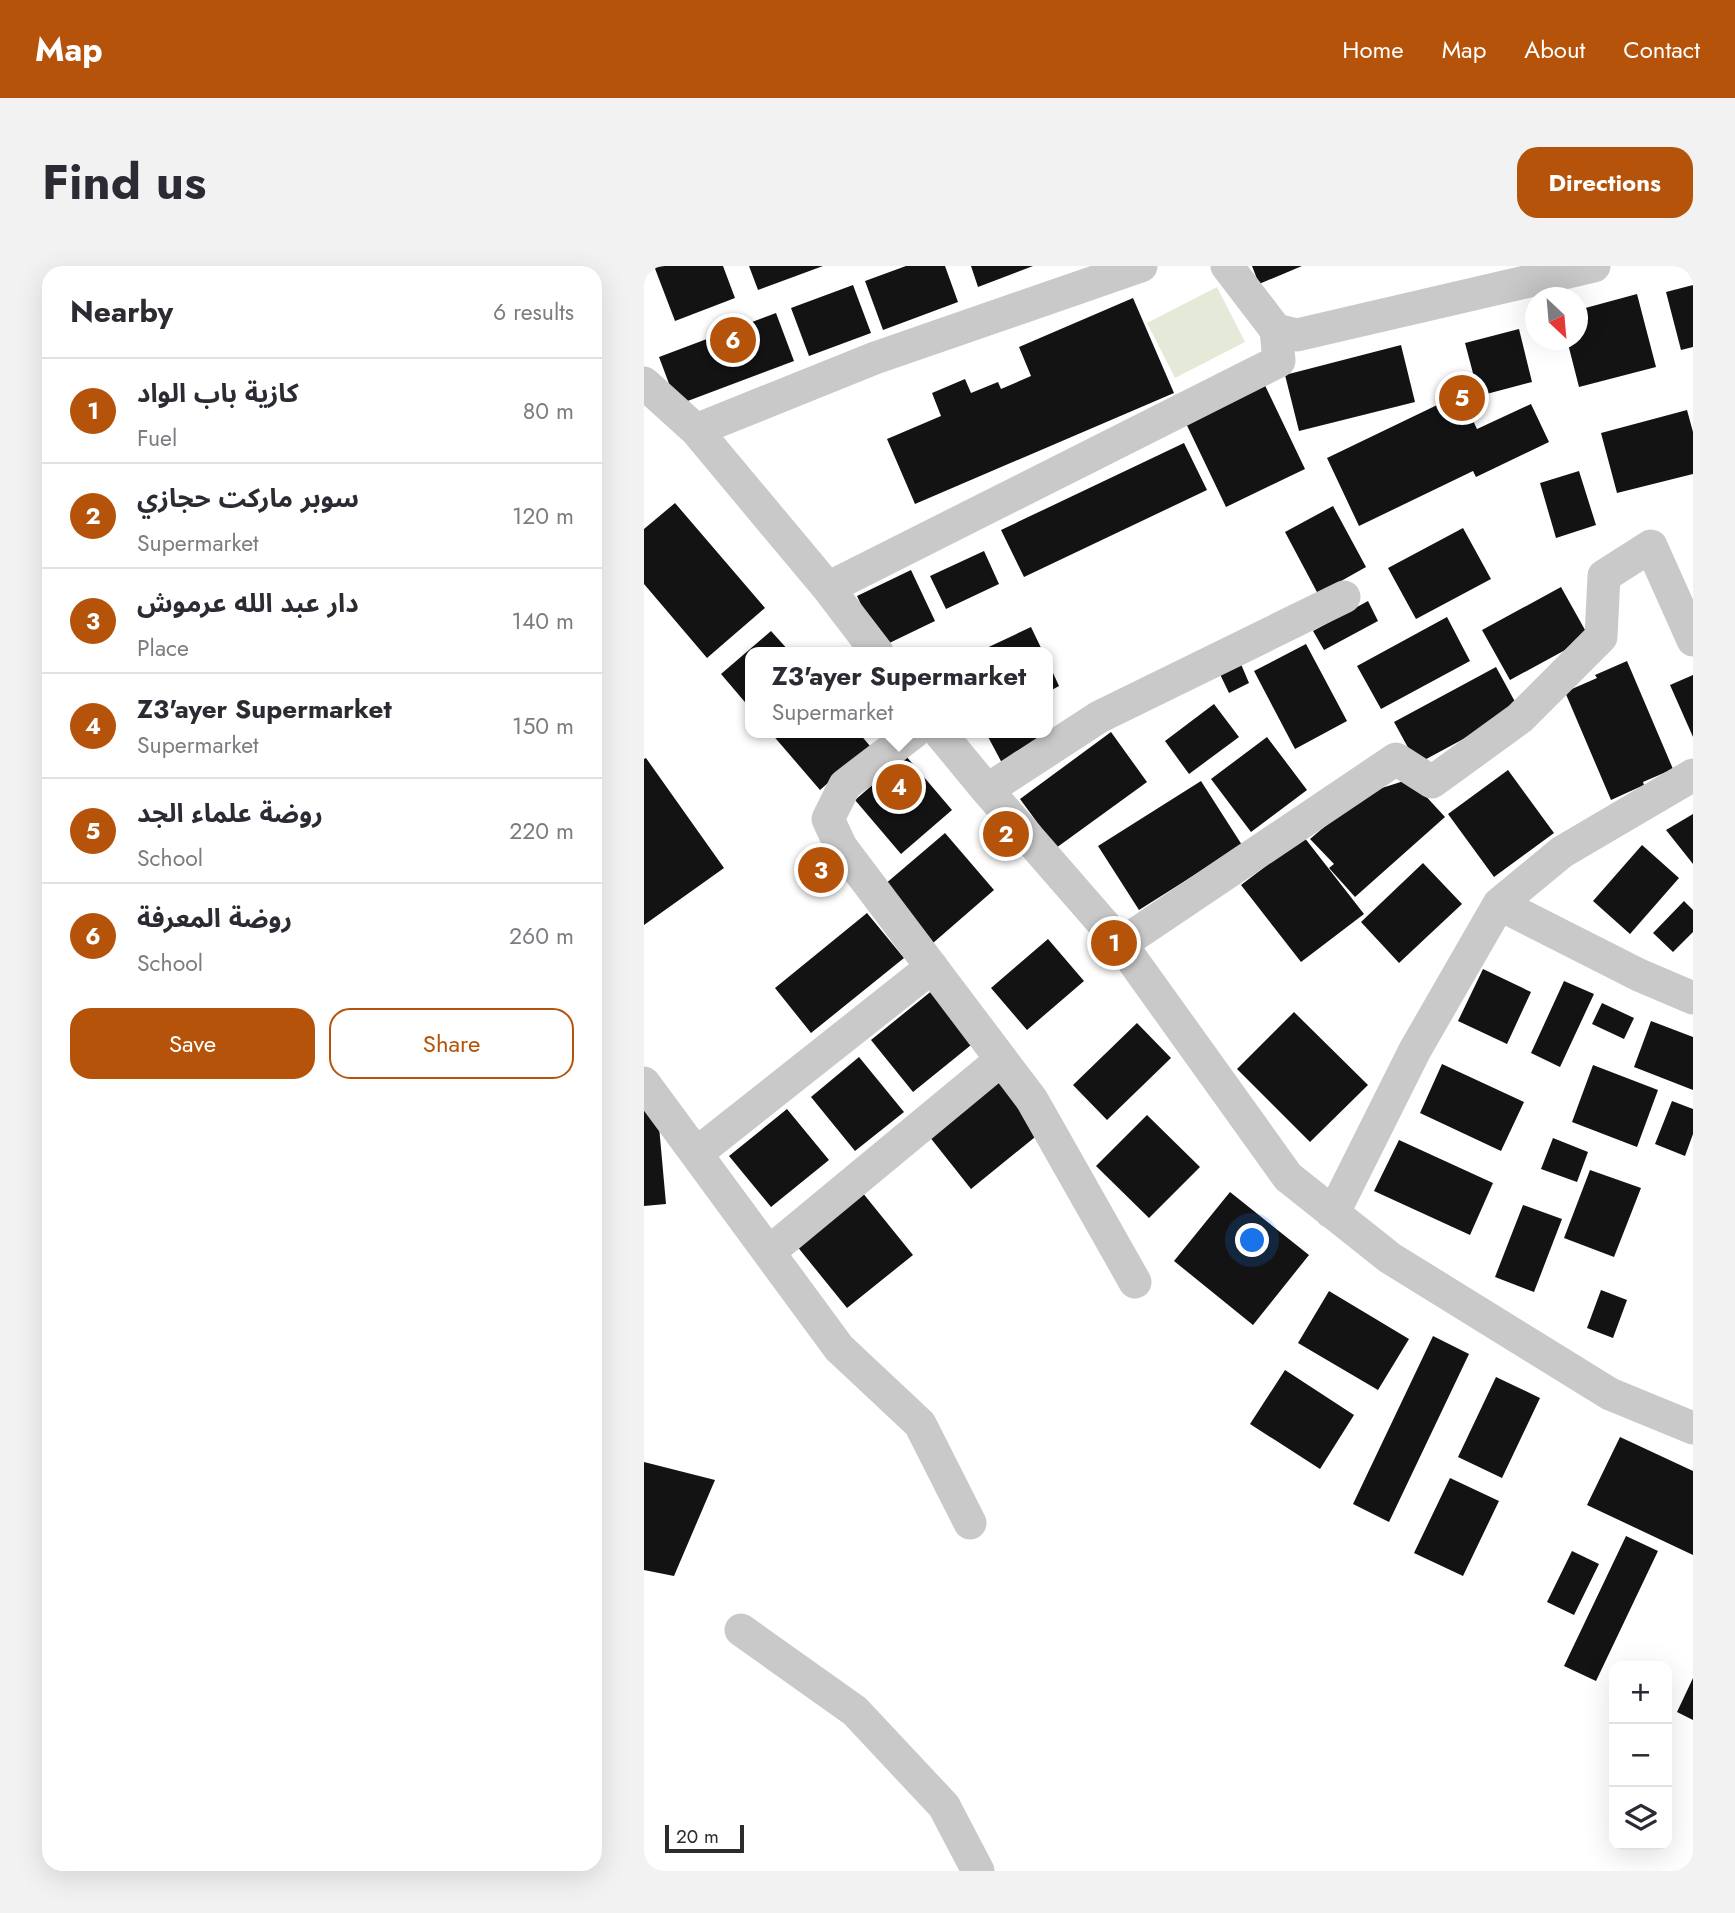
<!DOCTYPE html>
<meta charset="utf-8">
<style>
:root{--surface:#fff;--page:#f2f2f3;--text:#2b2b33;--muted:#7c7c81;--line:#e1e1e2;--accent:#b45309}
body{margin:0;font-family:Jost,"Noto Sans Arabic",sans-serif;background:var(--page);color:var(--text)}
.controls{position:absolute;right:21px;bottom:21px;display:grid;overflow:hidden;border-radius:14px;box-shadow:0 7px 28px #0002}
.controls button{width:63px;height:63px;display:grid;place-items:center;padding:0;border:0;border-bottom:2px solid var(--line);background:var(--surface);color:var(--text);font:35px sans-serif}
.compass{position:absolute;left:881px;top:21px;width:63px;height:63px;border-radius:50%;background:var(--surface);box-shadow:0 7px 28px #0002;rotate:154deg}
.scale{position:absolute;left:21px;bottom:18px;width:79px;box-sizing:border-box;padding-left:7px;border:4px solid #2c2c2c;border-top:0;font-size:19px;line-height:24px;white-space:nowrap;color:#2c2c2c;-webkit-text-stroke:5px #fff;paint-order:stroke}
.you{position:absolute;left:609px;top:975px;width:24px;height:24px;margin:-18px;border:5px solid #fff;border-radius:50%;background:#1a73e8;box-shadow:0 0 0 10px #1a73e833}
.badge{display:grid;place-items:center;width:46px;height:46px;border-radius:50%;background:var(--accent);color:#fff;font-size:23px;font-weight:700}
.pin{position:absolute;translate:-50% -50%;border:4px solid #fff;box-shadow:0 2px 7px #0006}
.popup{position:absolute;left:101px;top:381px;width:308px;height:91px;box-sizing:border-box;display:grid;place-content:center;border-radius:14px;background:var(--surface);filter:drop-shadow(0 2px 5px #0005);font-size:23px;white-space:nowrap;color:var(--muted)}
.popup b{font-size:26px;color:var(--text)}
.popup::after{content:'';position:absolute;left:50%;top:100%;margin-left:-14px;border:14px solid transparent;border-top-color:var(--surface)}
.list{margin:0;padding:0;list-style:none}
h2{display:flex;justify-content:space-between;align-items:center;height:91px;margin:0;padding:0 28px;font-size:30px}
h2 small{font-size:23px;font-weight:400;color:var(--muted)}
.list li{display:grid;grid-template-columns:46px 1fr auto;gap:21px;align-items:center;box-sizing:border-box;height:105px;padding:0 28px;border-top:2px solid var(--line)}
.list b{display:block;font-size:26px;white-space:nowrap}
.list p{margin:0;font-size:23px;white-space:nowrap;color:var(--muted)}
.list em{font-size:23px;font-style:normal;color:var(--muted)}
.actions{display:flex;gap:14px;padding:21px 28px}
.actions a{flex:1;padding:16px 0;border:2px solid var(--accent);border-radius:21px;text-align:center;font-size:24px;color:var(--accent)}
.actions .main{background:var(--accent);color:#fff}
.icon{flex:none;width:38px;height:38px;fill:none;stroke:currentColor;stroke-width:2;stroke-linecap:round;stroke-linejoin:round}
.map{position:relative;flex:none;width:1049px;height:1605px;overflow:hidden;border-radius:21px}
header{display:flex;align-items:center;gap:42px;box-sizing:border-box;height:98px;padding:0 35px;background:var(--accent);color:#fff}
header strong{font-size:33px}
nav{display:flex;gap:38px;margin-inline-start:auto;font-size:24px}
.intro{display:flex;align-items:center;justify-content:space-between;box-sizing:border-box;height:168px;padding:0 42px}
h1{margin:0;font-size:49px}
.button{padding:18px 32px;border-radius:21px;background:var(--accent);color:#fff;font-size:24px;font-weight:700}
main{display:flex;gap:42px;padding:0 42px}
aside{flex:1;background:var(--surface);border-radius:21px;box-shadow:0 7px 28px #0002}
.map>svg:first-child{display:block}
</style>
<header>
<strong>Map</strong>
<nav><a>Home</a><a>Map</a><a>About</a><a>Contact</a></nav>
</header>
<div class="intro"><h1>Find us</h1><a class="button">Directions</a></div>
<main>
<aside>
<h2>Nearby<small>6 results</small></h2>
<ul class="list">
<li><span class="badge">1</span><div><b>كازية باب الواد</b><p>Fuel</p></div><em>80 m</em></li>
<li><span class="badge">2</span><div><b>سوبر ماركت حجازي</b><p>Supermarket</p></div><em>120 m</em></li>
<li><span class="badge">3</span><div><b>دار عبد الله عرموش</b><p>Place</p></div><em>140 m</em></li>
<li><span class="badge">4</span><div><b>Z3'ayer Supermarket</b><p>Supermarket</p></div><em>150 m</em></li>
<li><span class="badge">5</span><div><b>روضة علماء الجد</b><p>School</p></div><em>220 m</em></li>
<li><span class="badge">6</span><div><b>روضة المعرفة</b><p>School</p></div><em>260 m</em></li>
</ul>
<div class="actions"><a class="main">Save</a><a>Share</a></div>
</aside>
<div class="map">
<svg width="1049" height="1605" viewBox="0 0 1049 1605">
<rect width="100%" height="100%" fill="#fff"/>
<path fill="#e5ead8" d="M573,21l28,55 -70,36 -28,-55z"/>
<path fill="#131313" d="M10,0h69l12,32 -60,23z
M105,0h74l-65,24z
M262,0h39l13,36 -75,28 -18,-49z
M327,0h62l-55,21z
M608,0h50l-43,18z
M209,19l18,48 -62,23 -18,-48z
M1049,19v62l-12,3 -15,-58z
M993,28l19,73 -77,20 -12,-47h11v-30z
M489,32l41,95 -259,111 -28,-65 54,-23 -9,-23 33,-14 6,14 27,-11 3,7 30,-13 -12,-29z
M132,47l18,48 -117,44 -18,-48z
M875,63l13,53 -53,14 -14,-53z
M757,79l14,57 -116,29 -14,-56z
M617,111l44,92 -79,38 -44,-92z
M816,128l17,35 54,-25 18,38 -73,35 -3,-6 -114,55 -32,-68z
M1043,144l6,22v42l-76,19 -16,-60z
M540,177l23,47 -183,87 -23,-47z
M935,205l17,54 -40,13 -16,-55z
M31,237l90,105 -58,50 -63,-74v-55z
M689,240l33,61 -48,27 -33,-62z
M819,262l28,51 -75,40 -28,-51z
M340,285l15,33 -53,25 -16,-33z
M267,304l24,51 -54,26 -24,-51z
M917,321l28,50 -79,43 -28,-50z
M724,335l10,20 -54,29 -11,-19z
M803,351l23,44 -89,48 -24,-43z
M387,361l12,25h-65z
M127,365l19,21h-40v56l-29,-34z
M662,378l41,77 -52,28 -41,-78z
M594,391l11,26 -20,10 -12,-25z
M983,395l46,108 -30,13 1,3 -33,15 -46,-108 32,-14 -2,-3z
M404,396l11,24 -11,6z
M852,401l23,42 -102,55 -23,-42z
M1049,409v62l-23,-52z
M570,438l25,33 -50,37 -24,-33z
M467,466l36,50 -91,66 -36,-49z
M127,467h88l11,13 -50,44z
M342,467h49l6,12 -38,20z
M623,471l40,53 -56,42 -40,-53z
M262,490l46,54 -51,44 -46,-54z
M2,492l78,110 -80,57v-166z
M864,504l46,63 -60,44 -46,-63z
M766,513l35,38 -90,80 -26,-29 5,-4 -24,-25 53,-45z
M557,515l41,64 -103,65 -41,-64z
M1049,548v50l-27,-34z
M301,567l49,57 -61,53 -49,-58z
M660,571l60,77 -63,48 -60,-77z
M998,579l37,33 -49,56 -37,-33z
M779,597l39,41 -63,59 -38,-41z
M1040,635l9,9v22l-20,20 -20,-19z
M223,647l37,45 -93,75 -36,-45z
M404,673l36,42 -57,49 -36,-42z
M839,703l48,23 -24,52 -49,-23z
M920,715l30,13 -34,73 -29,-14z
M290,723l42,52 -63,51 -42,-52z
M958,737l32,15 -10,21 -32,-15z
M650,746l74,73 -58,57 -73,-73z
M1007,755l42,16v53l-59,-23z
M493,757l34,35 -64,62 -34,-35z
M215,791l45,55 -49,39 -44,-54z
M798,798l82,38 -23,49 -81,-38z
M949,799l65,25 -21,57 -65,-25z
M350,810l46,57 -69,56 -46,-58z
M1028,835l21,8v25l-8,22 -30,-12z
M13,838l9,100 -22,2v-100z
M143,843l42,51 -58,47 -42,-51z
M503,849l53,52 -51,51 -53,-52z
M909,872l35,14 -11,30 -36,-13z
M755,874l94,43 -23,52 -96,-44z
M946,904l51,18 -27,69 -50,-19z
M218,926l51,63 -66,53 -51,-63z
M586,926l79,63 -56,70 -79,-64z
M879,939l39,14 -28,73 -39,-15z
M957,1024l26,10 -14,38 -26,-10z
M685,1025l80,48 -31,51 -80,-47z
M789,1070l36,18 -80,168 -36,-18z
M641,1104l69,45 -34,54 -70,-45z
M852,1111l44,21 -38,80 -44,-21z
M976,1171l73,34v84l-106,-50z
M0,1196l71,18 -41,96 -30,-6z
M806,1212l49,23 -36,75 -49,-23z
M982,1270l32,15 -62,130 -32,-15z
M928,1285l27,13 -25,51 -27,-13z
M1049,1412v42l-16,-8z"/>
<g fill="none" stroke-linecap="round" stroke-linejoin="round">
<path stroke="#c9c9c9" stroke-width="33" d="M583,0l49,64 21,5 297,-69
M0,117l52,47 132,158 49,64
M52,164l179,-72 266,-92
M184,322l451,-227 -3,-31
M269,467l-68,52 -17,34 13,28 191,253 103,182
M296,467l47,57 134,154 167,233 102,81 220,136 83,34
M343,524l112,-73 245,-120
M855,638l63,-52 131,-77
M477,678l275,-185 36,23 88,-64 81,-81 3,-61 47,-30 42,94
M0,817l195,265 81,76 50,99
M53,887l235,-186
M687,946l4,-2 80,-160 84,-146 140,71 54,23
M125,986l232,-192
M97,1364l114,81 89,95 34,65"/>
</g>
</svg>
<div class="controls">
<button>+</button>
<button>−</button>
<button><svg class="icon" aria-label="layers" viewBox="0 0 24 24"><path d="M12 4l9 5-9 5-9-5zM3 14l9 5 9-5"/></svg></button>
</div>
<svg class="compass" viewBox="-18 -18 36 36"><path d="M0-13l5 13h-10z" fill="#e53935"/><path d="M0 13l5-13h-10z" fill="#7c7c81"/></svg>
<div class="scale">20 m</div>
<div class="you"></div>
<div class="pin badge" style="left:470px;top:677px">1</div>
<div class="pin badge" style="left:362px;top:568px">2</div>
<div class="pin badge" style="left:177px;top:604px">3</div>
<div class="pin badge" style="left:255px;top:521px">4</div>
<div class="popup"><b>Z3'ayer Supermarket</b>Supermarket</div>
<div class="pin badge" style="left:818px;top:132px">5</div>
<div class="pin badge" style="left:89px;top:74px">6</div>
</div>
</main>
